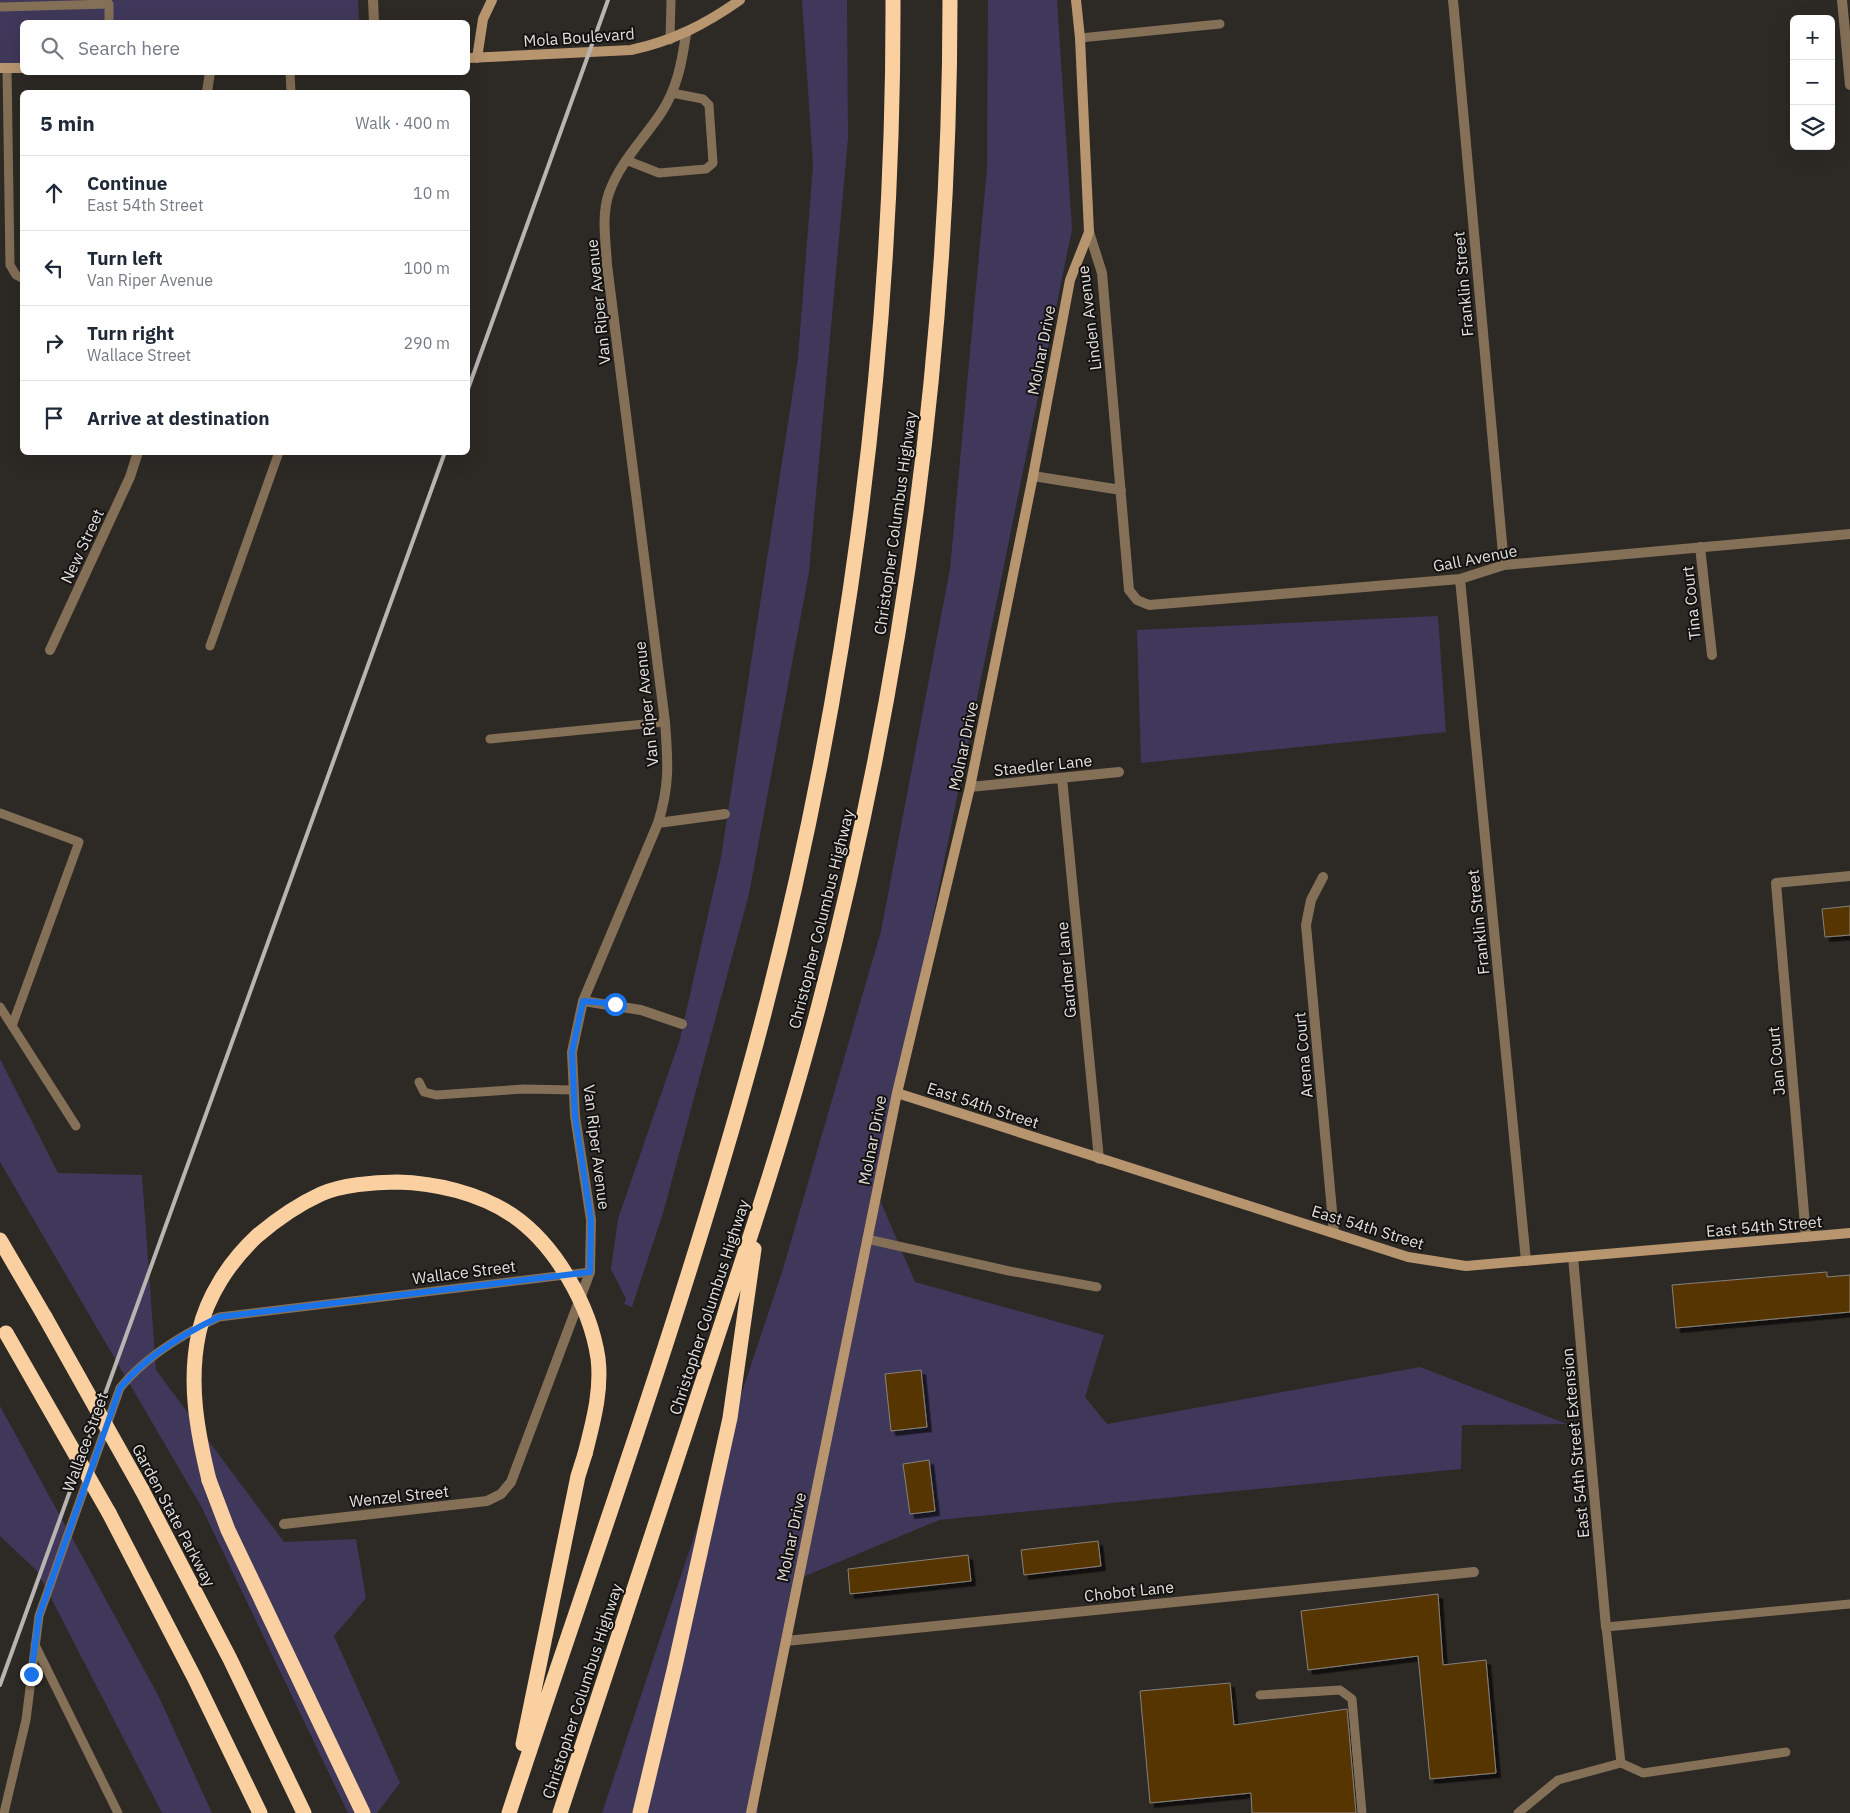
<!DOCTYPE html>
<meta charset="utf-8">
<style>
:root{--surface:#fff;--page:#f6f6f7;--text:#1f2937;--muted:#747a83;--line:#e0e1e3}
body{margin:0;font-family:"IBM Plex Sans",sans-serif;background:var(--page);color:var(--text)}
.controls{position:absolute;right:15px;top:15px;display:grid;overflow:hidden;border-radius:8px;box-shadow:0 5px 20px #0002}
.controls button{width:45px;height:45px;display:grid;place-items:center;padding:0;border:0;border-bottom:1px solid var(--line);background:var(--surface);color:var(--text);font:25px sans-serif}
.stop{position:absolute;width:15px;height:15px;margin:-11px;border:4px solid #1a73e8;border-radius:50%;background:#fff}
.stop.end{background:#1a73e8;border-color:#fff;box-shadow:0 1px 5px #0008}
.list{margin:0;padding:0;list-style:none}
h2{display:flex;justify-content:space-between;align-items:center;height:65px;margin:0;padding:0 20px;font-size:21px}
h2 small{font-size:16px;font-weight:400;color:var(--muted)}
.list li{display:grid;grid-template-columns:32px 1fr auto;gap:15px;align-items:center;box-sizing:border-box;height:75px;padding:0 20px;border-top:1px solid var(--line)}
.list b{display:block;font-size:19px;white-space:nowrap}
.list p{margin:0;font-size:16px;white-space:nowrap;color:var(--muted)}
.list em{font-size:16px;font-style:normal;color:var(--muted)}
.icon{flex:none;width:28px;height:28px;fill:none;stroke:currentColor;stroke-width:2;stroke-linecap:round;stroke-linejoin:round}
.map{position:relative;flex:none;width:1850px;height:1813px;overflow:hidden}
.search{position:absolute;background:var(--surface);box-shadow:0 5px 20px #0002;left:20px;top:20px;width:450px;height:55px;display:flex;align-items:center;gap:12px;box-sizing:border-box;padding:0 18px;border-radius:8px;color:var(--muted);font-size:19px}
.panel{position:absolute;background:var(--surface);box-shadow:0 5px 20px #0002;left:20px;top:90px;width:450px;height:365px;border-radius:8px}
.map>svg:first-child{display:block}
</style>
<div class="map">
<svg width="1850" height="1813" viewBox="0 0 1850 1813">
<defs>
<filter id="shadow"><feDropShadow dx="4.5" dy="4.5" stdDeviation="0" flood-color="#0009"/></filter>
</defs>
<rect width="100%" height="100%" fill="#2d2925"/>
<path fill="#3f385a" d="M0,0h358l1,22h-337v44l-22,1z
M802,0h45l1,138 -39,434 -60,322 -86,319 -31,94 -8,-3 2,-5 -15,-30 7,-50 62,-180 41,-182 77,-499 15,-193z
M988,0h69l15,229 -195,964 38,89 189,53 -19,62 22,27 313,-57 147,57 -105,1 -1,44 -522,51 -141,59 -39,192 -1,42h-156l181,-544 98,-338 69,-362 37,-401z
M1438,616l8,116 -305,31 -4,-133z
M0,1059l58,114 84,2 14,195 128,172 72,-3 10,59 -32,38 66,147 -23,30h-29l-147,-307 -201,-344z
M0,1406l158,289 54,118h-50l-125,-242 -37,-35z"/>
<path fill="#573502" stroke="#86817d" filter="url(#shadow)" d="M1850,906v29l-25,2 -3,-28z
M1827,1272v5l23,-2v37l-174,16 -4,-43z
M921,1370l6,57 -36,4 -6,-57z
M929,1460l6,51 -25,3 -7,-50z
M1098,1541l3,25 -77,9 -3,-25z
M968,1555l3,26 -121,13 -2,-25z
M1438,1594l5,71 43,-5 10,113 -66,6 -12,-123 -110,14 -7,-59z
M1230,1683l4,42 113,-16 9,104h-104l-1,-20 -101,10 -10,-112z"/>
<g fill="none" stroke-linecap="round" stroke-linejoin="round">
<path stroke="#846f57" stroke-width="9" d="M0,7l109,-3v18
M1080,38l140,-14
M670,40l1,-40
M7,68l3,197 6,10 6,3
M290,72l1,20
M626,160l33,13 47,-4 7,-6 -4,-58 -6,-6 -31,-6
M210,646l69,-194
M490,739l175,-17
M0,813l79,29 -67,184
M0,1007l76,119
M419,1082l5,10 12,3 88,-6 49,1
M867,1239l142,32 88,16
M35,1645l83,168
M1260,1695l80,-5 12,9 10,114
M1786,1752l-143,21 -22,-10 -15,-136 244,-23
M4,1813l22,-93 13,-104 81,-228c25,-31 63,-54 99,-71l371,-45
M1518,1813l40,-33 63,-17"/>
<path stroke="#846f57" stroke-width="10" d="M373,0l1,22
M1453,0l51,565
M1842,0l8,85
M207,92l3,-20
M1089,232l13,41 27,317 8,10 12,5 311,-26 44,-14 346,-31
M1033,476l88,14
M1700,547l12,108
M1460,579l66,682
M50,650l80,-173 8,-25
M1062,778l37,381
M970,787l149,-15
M658,823l67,-9
M1323,877l-12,23 -5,25 28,308
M583,1001l58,9 41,14
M1806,1237l-30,-354 74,-7
M1573,1257l33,370
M284,1524l203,-23 14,-7 10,-12 79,-210 1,-52 -16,-104 -3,-64 11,-51 75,-178c12,-38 10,-62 7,-101l-58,-457c-1,-23 -6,-49 2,-72 11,-31 34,-53 52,-80 16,-24 21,-51 25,-79
M786,1641l688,-69"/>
<path stroke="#b7956f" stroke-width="10" d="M468,58l163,-8c42,-9 75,-26 109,-50
M477,58l6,-39 9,-19
M0,68h22
M897,1093l511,164 58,9 384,-33
M751,1813l146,-720 73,-306 63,-311 37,-196 19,-48 -9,-194 -4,-38"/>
<path stroke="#fad0a1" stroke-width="15" d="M0,1240l45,77
M209,1480l19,50 135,283
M142,1490l88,169 74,154
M109,1513l85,164 66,136
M523,1744l55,-268 7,-22
M509,1813c83,-252 174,-502 244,-758 93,-342 141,-700 140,-1055
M560,1813c48,-145 96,-291 144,-436 41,-124 83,-249 116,-376 85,-327 130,-663 130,-1001
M640,1813l35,-147 55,-248 24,-169"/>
<path stroke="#b7b4b1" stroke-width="4" d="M468,389l140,-389
M0,1685l445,-1233"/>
<path stroke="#fad0a1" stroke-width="15" d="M45,1317l97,173
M6,1333l103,180
M209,1480c-12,-49 -21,-98 -10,-148 8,-36 31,-71 58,-96 20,-17 40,-31 64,-42 20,-9 53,-12 76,-12 39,1 82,11 115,33 44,30 78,91 86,143 4,33 -5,64 -13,96"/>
</g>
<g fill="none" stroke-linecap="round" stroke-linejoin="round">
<path stroke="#1a73e8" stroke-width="6" d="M31,1674l8,-58 81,-228c25,-31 63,-54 99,-71l371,-45 1,-52 -16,-104 -3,-64 11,-51 32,3"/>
</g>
<g text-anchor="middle" stroke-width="4" stroke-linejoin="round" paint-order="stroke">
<g font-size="16" fill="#e1dfdc" stroke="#141210">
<text transform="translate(579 37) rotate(-4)" y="6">Mola Boulevard</text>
<text transform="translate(1463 284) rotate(-95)" y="6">Franklin Street</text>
<text transform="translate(598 302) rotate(-96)" y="6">Van Riper Avenue</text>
<text transform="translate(1089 318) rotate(-97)" y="6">Linden Avenue</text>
<text transform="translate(1041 350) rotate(-79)" y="6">Molnar Drive</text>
<text transform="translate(895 523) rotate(-82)" y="6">Christopher Columbus Highway</text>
<text transform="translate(82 546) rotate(-65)" y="6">New Street</text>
<text transform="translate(1475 558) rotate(-11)" y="6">Gall Avenue</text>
<text transform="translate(1691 603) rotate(-96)" y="6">Tina Court</text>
<text transform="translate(646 704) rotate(-96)" y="6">Van Riper Avenue</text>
<text transform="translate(963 746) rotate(-78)" y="6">Molnar Drive</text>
<text transform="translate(1043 765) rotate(-6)" y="6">Staedler Lane</text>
<text transform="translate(821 919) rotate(-76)" y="6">Christopher Columbus Highway</text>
<text transform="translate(1478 922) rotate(-96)" y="6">Franklin Street</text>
<text transform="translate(1066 970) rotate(-95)" y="6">Gardner Lane</text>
<text transform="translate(1303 1055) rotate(-95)" y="6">Arena Court</text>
<text transform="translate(1776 1061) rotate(-95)" y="6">Jan Court</text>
<text transform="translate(983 1105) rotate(18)" y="6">East 54th Street</text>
<text transform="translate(872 1140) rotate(-79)" y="6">Molnar Drive</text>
<text transform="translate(597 1147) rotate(83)" y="6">Van Riper Avenue</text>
<text transform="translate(1764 1226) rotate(-5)" y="6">East 54th Street</text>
<text transform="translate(1368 1227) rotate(17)" y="6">East 54th Street</text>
<text transform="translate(464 1272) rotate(-7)" y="6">Wallace Street</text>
<text transform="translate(709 1307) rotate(-72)" y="6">Christopher Columbus Highway</text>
<text transform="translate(85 1442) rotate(-70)" y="6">Wallace Street</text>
<text transform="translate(1575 1443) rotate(-95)" y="6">East 54th Street Extension</text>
<text transform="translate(399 1496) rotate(-6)" y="6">Wenzel Street</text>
<text transform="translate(174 1515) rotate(62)" y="6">Garden State Parkway</text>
<text transform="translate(791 1537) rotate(-78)" y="6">Molnar Drive</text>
<text transform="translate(1129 1591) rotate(-6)" y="6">Chobot Lane</text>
<text transform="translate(582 1691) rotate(-72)" y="6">Christopher Columbus Highway</text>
</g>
</g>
</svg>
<div class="controls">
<button>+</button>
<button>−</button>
<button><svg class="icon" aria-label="layers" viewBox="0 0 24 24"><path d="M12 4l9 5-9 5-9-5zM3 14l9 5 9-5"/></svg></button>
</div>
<div class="stop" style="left:615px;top:1004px"></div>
<div class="stop end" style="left:31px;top:1674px"></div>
<div class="search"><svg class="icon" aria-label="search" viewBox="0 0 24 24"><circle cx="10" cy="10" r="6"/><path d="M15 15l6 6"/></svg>Search here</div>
<section class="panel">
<h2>5 min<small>Walk · 400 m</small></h2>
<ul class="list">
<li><svg class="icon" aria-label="ahead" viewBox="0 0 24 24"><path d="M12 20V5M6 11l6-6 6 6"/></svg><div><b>Continue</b><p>East 54th Street</p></div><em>10 m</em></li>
<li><svg class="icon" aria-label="left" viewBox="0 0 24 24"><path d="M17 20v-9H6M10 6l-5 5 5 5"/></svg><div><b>Turn left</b><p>Van Riper Avenue</p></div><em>100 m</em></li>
<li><svg class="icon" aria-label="right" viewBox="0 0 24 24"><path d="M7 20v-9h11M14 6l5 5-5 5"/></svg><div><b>Turn right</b><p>Wallace Street</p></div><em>290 m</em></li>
<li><svg class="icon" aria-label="arrive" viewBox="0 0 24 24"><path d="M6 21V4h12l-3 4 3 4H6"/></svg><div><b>Arrive at destination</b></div></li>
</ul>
</section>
</div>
